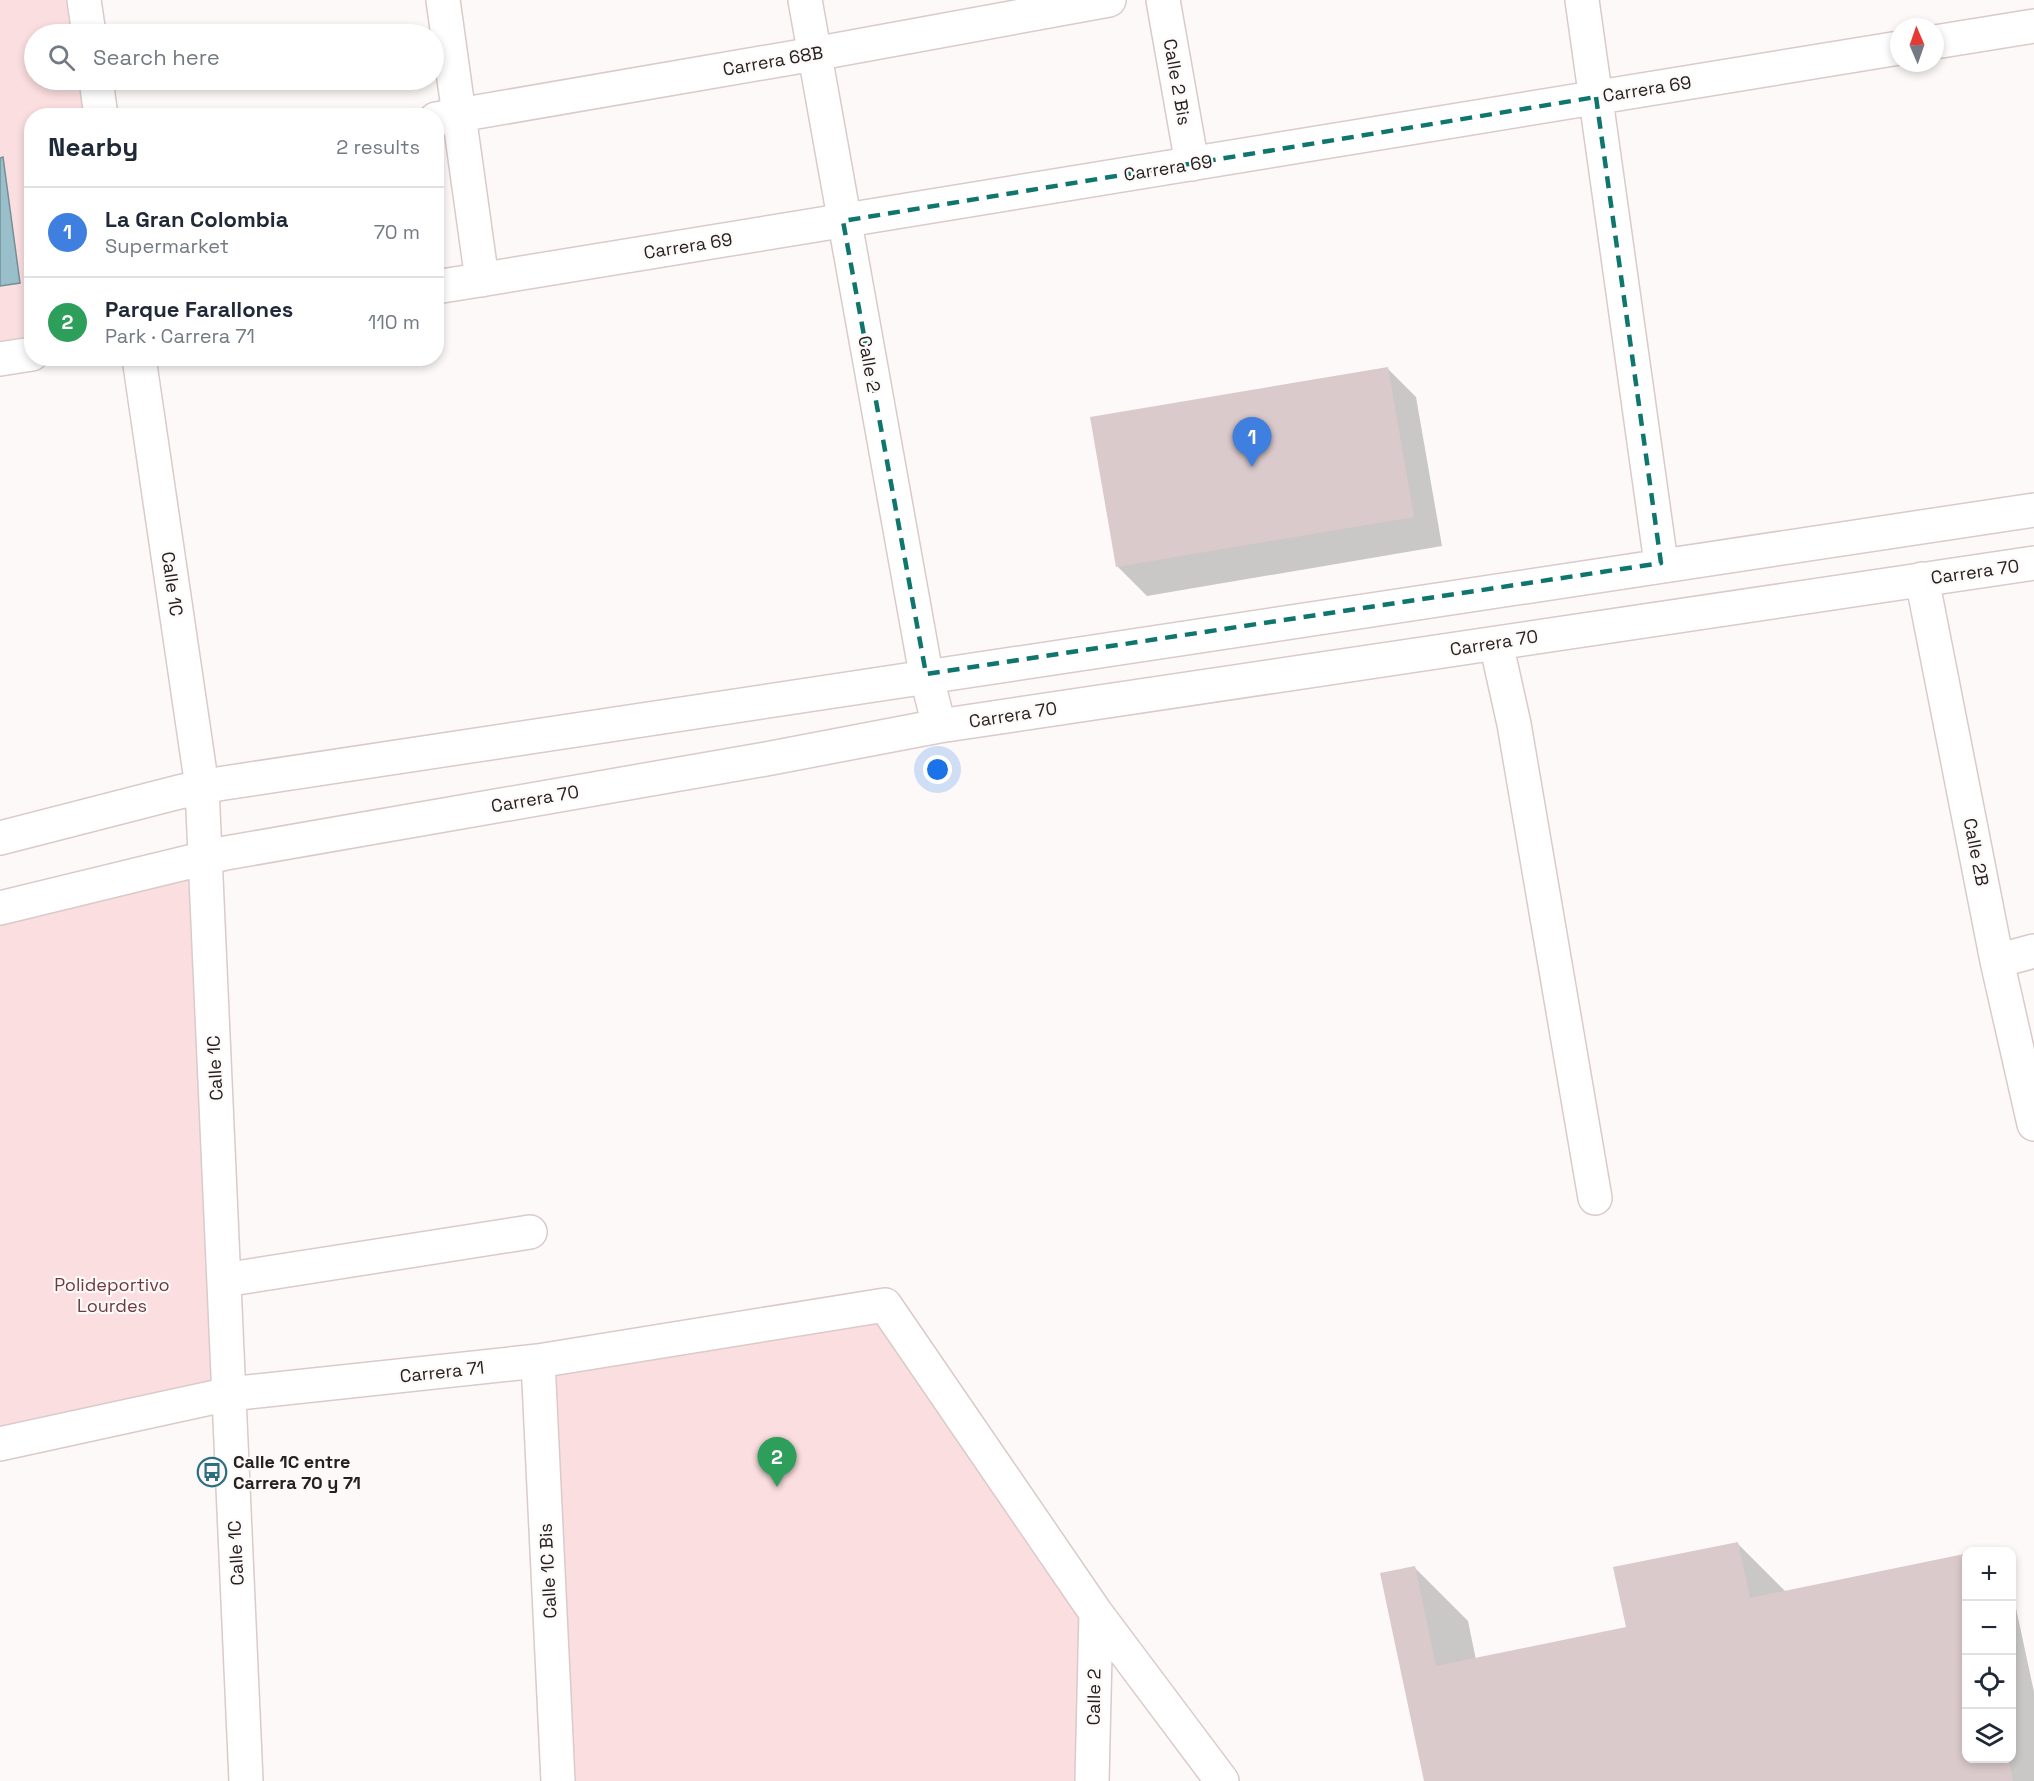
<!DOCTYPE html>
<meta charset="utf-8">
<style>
:root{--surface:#fff;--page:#f2f2f3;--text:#1f2937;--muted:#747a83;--line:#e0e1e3;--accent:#d93025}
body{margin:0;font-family:"Space Grotesk",sans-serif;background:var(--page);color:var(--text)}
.controls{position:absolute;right:18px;bottom:18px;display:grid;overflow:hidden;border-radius:12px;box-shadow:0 3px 9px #0003}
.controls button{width:54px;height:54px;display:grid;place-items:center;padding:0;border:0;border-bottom:2px solid var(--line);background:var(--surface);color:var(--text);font:30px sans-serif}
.compass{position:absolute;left:1890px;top:18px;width:54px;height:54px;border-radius:50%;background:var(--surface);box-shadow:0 3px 9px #0003;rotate:358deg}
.you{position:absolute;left:938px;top:770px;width:21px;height:21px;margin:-15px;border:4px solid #fff;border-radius:50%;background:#1a73e8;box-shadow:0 0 0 9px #1a73e833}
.badge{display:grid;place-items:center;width:39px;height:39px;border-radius:50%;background:var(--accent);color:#fff;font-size:20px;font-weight:700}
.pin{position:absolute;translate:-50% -50px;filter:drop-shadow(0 2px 3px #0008)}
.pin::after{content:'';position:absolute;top:32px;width:21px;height:18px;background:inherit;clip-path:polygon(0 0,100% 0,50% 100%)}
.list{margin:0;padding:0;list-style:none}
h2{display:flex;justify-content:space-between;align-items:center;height:78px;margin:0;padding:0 24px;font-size:26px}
h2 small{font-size:20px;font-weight:400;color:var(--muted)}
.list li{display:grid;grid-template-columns:39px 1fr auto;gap:18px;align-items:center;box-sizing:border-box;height:90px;padding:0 24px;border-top:2px solid var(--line)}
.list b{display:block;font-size:22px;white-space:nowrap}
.list p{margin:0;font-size:20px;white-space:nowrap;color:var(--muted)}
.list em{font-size:20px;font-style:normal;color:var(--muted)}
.icon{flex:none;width:33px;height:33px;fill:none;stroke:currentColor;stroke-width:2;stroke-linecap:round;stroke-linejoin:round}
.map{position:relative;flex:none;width:2034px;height:1781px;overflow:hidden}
.search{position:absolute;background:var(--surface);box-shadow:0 3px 9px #0003;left:24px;top:24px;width:420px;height:66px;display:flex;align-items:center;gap:15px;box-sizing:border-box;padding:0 21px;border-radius:33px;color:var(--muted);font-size:22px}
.panel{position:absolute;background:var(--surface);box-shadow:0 3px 9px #0003;left:24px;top:108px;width:420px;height:258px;border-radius:24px}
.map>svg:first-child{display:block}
</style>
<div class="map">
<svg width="2034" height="1781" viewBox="0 0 2034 1781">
<rect width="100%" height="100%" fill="#fdf9f9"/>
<path fill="#fbdedf" d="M0,0h84l5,34h-55v46h62l5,35 -69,1 -1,238 -31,5z
M206,857l23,537 -229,50v-536z
M885,1305l211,308 -4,168h-534l-20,-419z"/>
<path fill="#99bfca" stroke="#768f97" stroke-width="1.5" d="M3,157l17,126 -20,3v-128z"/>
<path fill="#0003" d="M1387,368l29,29 26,149 -295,50 -29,-29 -26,-149z
M1737,1543l49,49 177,-37 3,4v199h46v-154l4,4 18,84v89h-608l-11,-213 53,53 8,39 152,-32z"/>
<path fill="#dbcacb" d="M1388,367l26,150 -298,50 -26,-150z
M1738,1542l12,56 214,-44 2,13v191h42l5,23h-589l-44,-208 35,-7 21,100 190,-39 -13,-60z"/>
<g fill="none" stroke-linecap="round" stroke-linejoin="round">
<g stroke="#dbcaca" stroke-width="36">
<path id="minor" d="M84,0l5,34
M443,0l39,280
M805,0l121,674 13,52
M1163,0l29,164
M1582,0l79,563
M1935,42l99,-16
M96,80l5,36
M436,119l378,-65 295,-54
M436,287l1463,-239
M139,358l63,429 44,994
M0,359l32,-5
M1922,579l75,382 37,163
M1496,643l18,81 81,474
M0,838l179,-46 39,-8c605,-94 1210,-188 1816,-274
M0,908l226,-55 540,-94 173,-33 1095,-163
M1997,961l37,-10
M224,1280l306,-48
M538,1361l20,420
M0,1444l229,-50 309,-33 347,-56 211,308 126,168
M1092,1781l4,-168"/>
</g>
<use href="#minor" stroke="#fff" stroke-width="33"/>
</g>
<path fill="none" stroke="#0f766e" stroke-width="4.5" stroke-dasharray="12 8" stroke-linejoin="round" d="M1596,97l65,466 -735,111 -83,-453z"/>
<defs>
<g id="bus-ring" transform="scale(1.5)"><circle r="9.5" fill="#fdf9f9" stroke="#2b6f80" stroke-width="1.5"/><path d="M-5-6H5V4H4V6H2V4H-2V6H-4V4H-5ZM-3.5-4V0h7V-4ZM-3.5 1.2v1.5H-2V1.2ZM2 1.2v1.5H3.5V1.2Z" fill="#2b6f80"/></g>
</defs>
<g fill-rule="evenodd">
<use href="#bus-ring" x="212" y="1472"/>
</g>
<g text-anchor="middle" stroke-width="4.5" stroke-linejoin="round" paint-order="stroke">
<g font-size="18" fill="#262020" stroke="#fdf9f9">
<text transform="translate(773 61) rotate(-10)" y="6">Carrera 68B</text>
<text transform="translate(1177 82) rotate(80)" y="6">Calle 2 Bis</text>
<text transform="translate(1647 89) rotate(-9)" y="6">Carrera 69</text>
<text transform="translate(1168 168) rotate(-9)" y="6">Carrera 69</text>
<text transform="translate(688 246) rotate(-9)" y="6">Carrera 69</text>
<text transform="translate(869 364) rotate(80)" y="6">Calle 2</text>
<text transform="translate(1975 572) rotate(-8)" y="6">Carrera 70</text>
<text transform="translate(172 584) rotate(82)" y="6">Calle 1C</text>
<text transform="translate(1494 643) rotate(-9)" y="6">Carrera 70</text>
<text transform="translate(1013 715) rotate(-9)" y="6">Carrera 70</text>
<text transform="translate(535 799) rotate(-10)" y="6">Carrera 70</text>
<text transform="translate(1976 852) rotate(79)" y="6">Calle 2B</text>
<text transform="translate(215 1068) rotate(-93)" y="6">Calle 1C</text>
<text transform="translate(442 1372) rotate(-6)" y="6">Carrera 71</text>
<text transform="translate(236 1553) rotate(-93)" y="6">Calle 1C</text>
<text transform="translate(548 1571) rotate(-93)" y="6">Calle 1C Bis</text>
<text transform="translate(1094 1697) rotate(-89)" y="6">Calle 2</text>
</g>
<g font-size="18" fill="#6d393d" stroke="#fdf9f9">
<text x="112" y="1291">Polideportivo<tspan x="112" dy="21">Lourdes</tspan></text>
</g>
<g font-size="18" font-weight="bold" fill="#262020" stroke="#fdf9f9" text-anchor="start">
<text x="233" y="1468">Calle 1C entre<tspan x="233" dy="21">Carrera 70 y 71</tspan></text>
</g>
</g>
</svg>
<div class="controls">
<button>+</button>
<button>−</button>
<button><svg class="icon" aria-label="locate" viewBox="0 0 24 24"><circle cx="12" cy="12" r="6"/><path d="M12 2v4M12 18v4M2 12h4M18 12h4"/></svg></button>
<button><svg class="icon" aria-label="layers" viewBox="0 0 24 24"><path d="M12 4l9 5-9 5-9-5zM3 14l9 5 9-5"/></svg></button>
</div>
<svg class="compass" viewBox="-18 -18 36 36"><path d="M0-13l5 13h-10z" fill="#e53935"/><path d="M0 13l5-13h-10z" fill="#747a83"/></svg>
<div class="you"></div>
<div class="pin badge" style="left:1252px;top:467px;background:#3f7fe0">1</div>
<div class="pin badge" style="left:777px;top:1487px;background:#2e9e5b">2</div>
<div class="search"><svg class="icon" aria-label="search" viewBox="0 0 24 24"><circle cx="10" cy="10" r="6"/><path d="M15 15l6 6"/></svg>Search here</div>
<section class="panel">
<h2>Nearby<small>2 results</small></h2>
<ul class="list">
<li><span class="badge" style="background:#3f7fe0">1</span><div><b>La Gran Colombia</b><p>Supermarket</p></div><em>70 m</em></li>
<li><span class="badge" style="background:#2e9e5b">2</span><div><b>Parque Farallones</b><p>Park · Carrera 71</p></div><em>110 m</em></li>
</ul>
</section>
</div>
